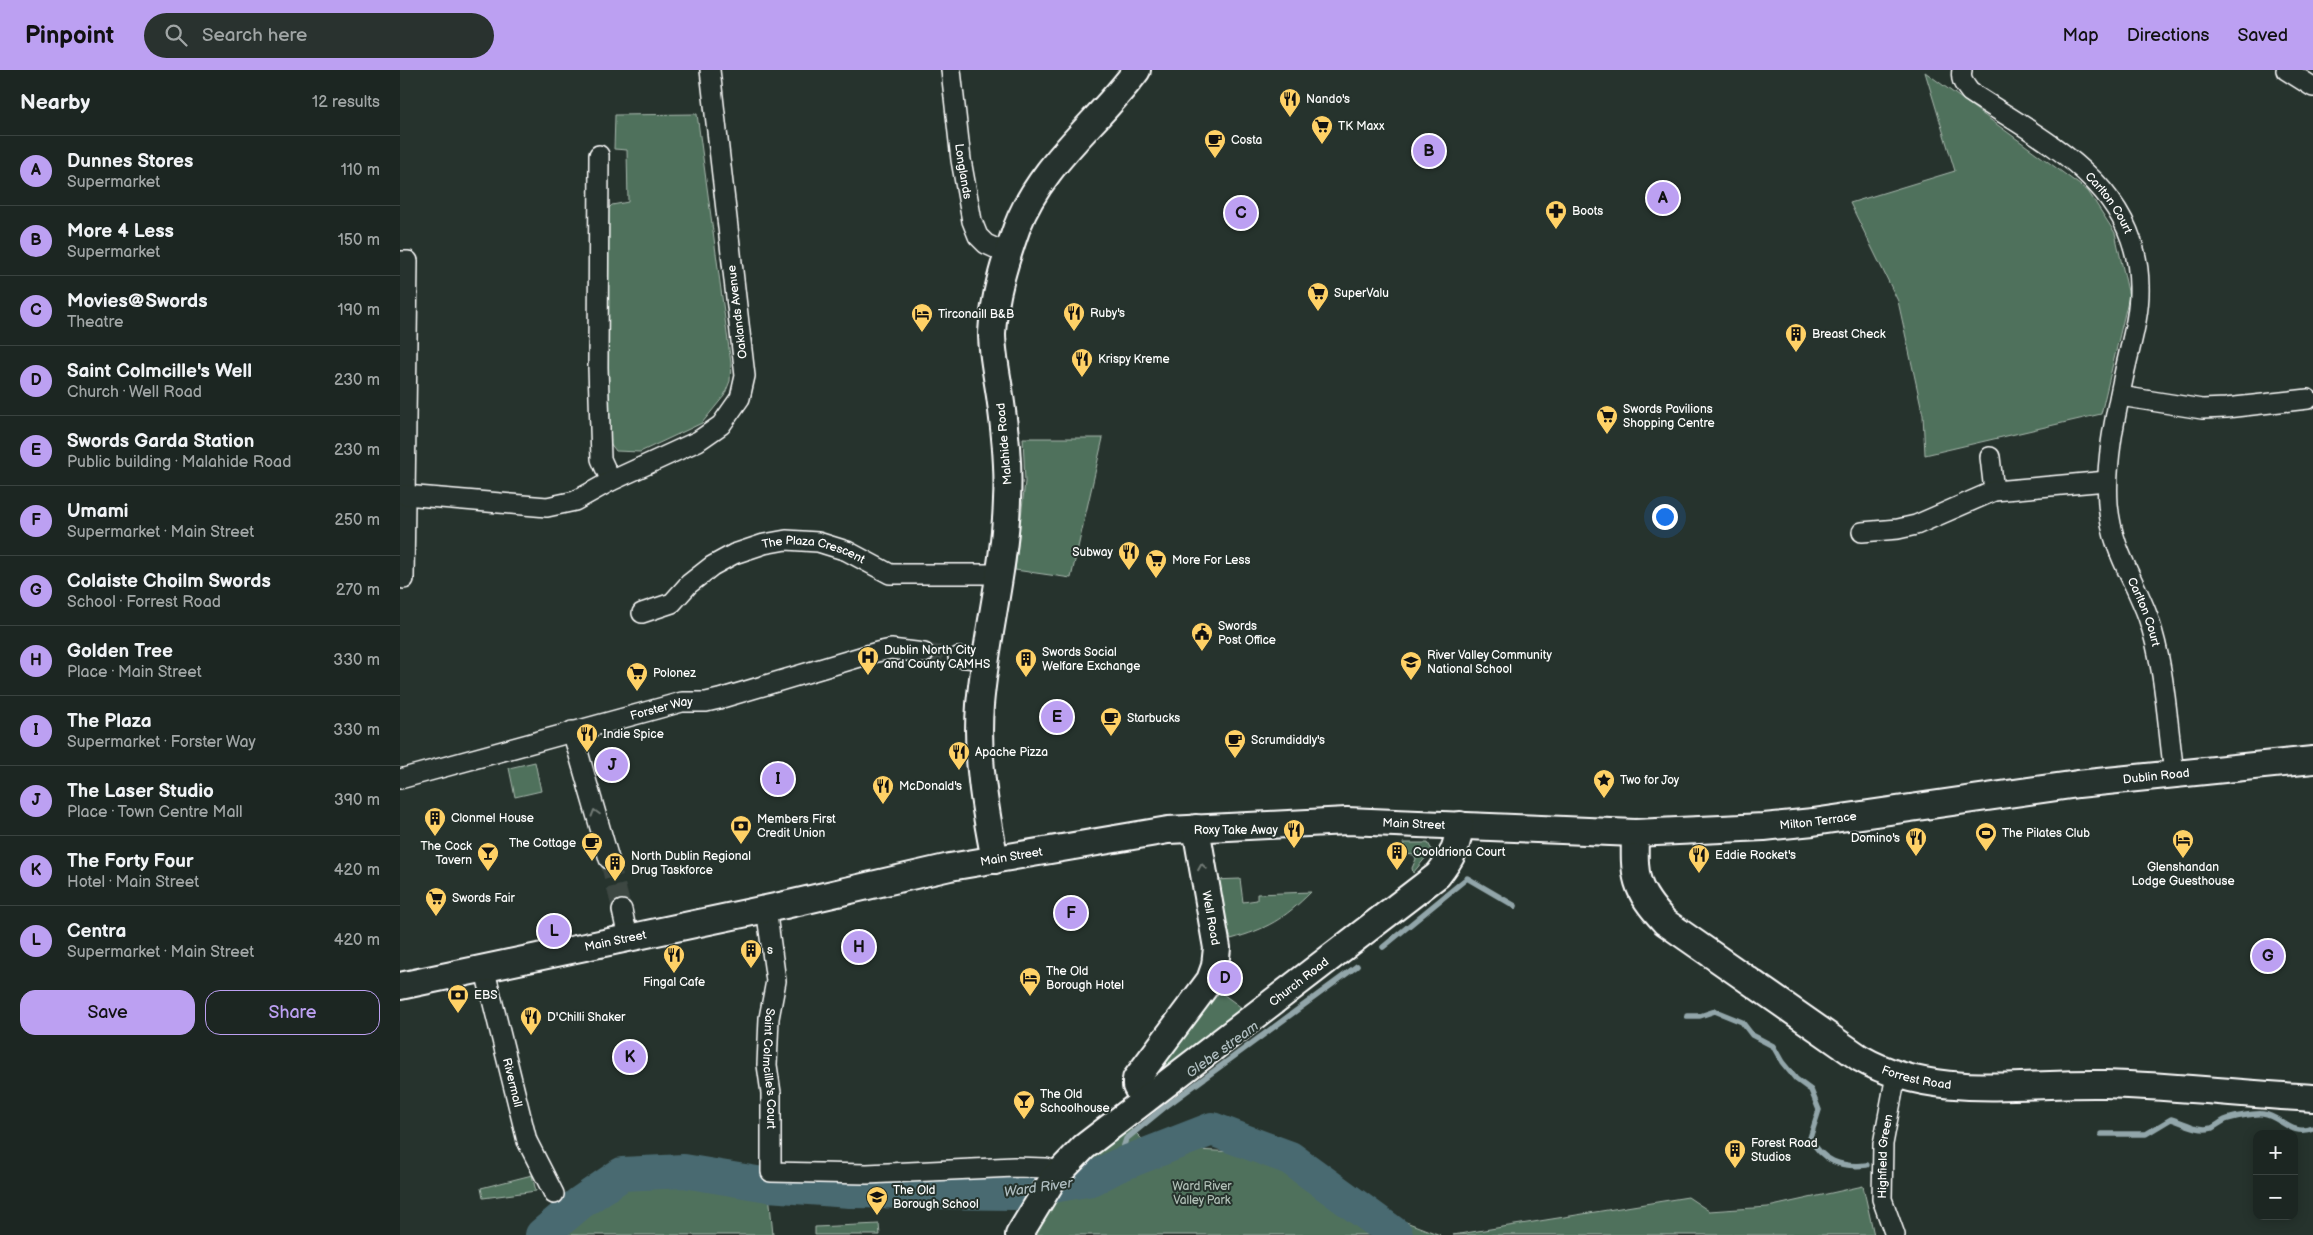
<!DOCTYPE html>
<meta charset="utf-8">
<style>
:root{--surface:#1c2622;--page:#29322f;--text:#f1f3f6;--muted:#a0a5a5;--line:#3a4340;--accent:#bca0f2}
body{margin:0;font-family:"Balsamiq Sans",sans-serif;background:var(--page);color:var(--text)}
.controls{position:absolute;right:15px;bottom:15px;display:grid;overflow:hidden;border-radius:10px;box-shadow:0 2px 12px #0003}
.controls button{width:45px;height:45px;display:grid;place-items:center;padding:0;border:0;border-bottom:1px solid var(--line);background:var(--surface);color:var(--text);font:25px sans-serif}
.you{position:absolute;left:1264px;top:446px;width:18px;height:18px;margin:-12px;border:4px solid #fff;border-radius:50%;background:#1a73e8;box-shadow:0 0 0 8px #1a73e833}
.badge{display:grid;place-items:center;width:32px;height:32px;border-radius:50%;background:var(--accent);color:#111;font-size:16px;font-weight:700}
.pin{position:absolute;translate:-50% -50%;border:2px solid #fff;box-shadow:0 1px 5px #0006}
.list{margin:0;padding:0;list-style:none}
h2{display:flex;justify-content:space-between;align-items:center;height:65px;margin:0;padding:0 20px;font-size:21px}
h2 small{font-size:16px;font-weight:400;color:var(--muted)}
.list li{display:grid;grid-template-columns:32px 1fr auto;gap:15px;align-items:center;box-sizing:border-box;height:70px;padding:0 20px;border-top:1px solid var(--line)}
.list b{display:block;font-size:19px;white-space:nowrap}
.list p{margin:0;font-size:16px;white-space:nowrap;color:var(--muted)}
.list em{font-size:16px;font-style:normal;color:var(--muted)}
.actions{display:flex;gap:10px;padding:15px 20px}
.actions a{flex:1;padding:11px 0;border:1px solid var(--accent);border-radius:15px;text-align:center;font-size:18px;color:var(--accent)}
.actions .main{background:var(--accent);color:#111}
.icon{flex:none;width:28px;height:28px;fill:none;stroke:currentColor;stroke-width:2;stroke-linecap:round;stroke-linejoin:round}
.map{position:relative;flex:none;width:1913px;height:1165px;overflow:hidden}
header{display:flex;align-items:center;gap:30px;box-sizing:border-box;height:70px;padding:0 25px;background:var(--accent);color:#111}
header strong{font-size:24px}
nav{display:flex;gap:28px;margin-inline-start:auto;font-size:18px}
.search{width:350px;height:45px;background:var(--page);display:flex;align-items:center;gap:12px;box-sizing:border-box;padding:0 18px;border-radius:28px;color:var(--muted);font-size:19px}
main{display:flex}
aside{flex:1;background:var(--surface)}
.map>svg:first-child{display:block}
</style>
<header>
<strong>Pinpoint</strong>
<div class="search"><svg class="icon" aria-label="search" viewBox="0 0 24 24"><circle cx="10" cy="10" r="6"/><path d="M15 15l6 6"/></svg>Search here</div>
<nav><a>Map</a><a>Directions</a><a>Saved</a></nav>
</header>
<main>
<aside>
<h2>Nearby<small>12 results</small></h2>
<ul class="list">
<li><span class="badge">A</span><div><b>Dunnes Stores</b><p>Supermarket</p></div><em>110 m</em></li>
<li><span class="badge">B</span><div><b>More 4 Less</b><p>Supermarket</p></div><em>150 m</em></li>
<li><span class="badge">C</span><div><b>Movies@Swords</b><p>Theatre</p></div><em>190 m</em></li>
<li><span class="badge">D</span><div><b>Saint Colmcille's Well</b><p>Church · Well Road</p></div><em>230 m</em></li>
<li><span class="badge">E</span><div><b>Swords Garda Station</b><p>Public building · Malahide Road</p></div><em>230 m</em></li>
<li><span class="badge">F</span><div><b>Umami</b><p>Supermarket · Main Street</p></div><em>250 m</em></li>
<li><span class="badge">G</span><div><b>Colaiste Choilm Swords</b><p>School · Forrest Road</p></div><em>270 m</em></li>
<li><span class="badge">H</span><div><b>Golden Tree</b><p>Place · Main Street</p></div><em>330 m</em></li>
<li><span class="badge">I</span><div><b>The Plaza</b><p>Supermarket · Forster Way</p></div><em>330 m</em></li>
<li><span class="badge">J</span><div><b>The Laser Studio</b><p>Place · Town Centre Mall</p></div><em>390 m</em></li>
<li><span class="badge">K</span><div><b>The Forty Four</b><p>Hotel · Main Street</p></div><em>420 m</em></li>
<li><span class="badge">L</span><div><b>Centra</b><p>Supermarket · Main Street</p></div><em>420 m</em></li>
</ul>
<div class="actions"><a class="main">Save</a><a>Share</a></div>
</aside>
<div class="map">
<svg width="1913" height="1165" viewBox="0 0 1913 1165">
<rect width="100%" height="100%" fill="#26332d"/>
<filter id="ink" filterUnits="userSpaceOnUse"><feTurbulence type="fractalNoise" baseFrequency=".02" numOctaves="2"/><feDisplacementMap in="SourceGraphic" scale="10" xChannelSelector="R" yChannelSelector="G"/><feConvolveMatrix kernelMatrix="1 2 1 2 8 2 1 2 1" color-interpolation-filters="sRGB"/></filter>
<g filter="url(#ink)">
<path fill="#50715c" stroke="#a8b8ae" d="M1525,2l163,119 27,42 14,63 -28,118 -176,41 -2,-40 -25,-114 -48,-98 105,-32z
M297,44l34,249 -1,18 -6,15 -22,27 -62,29 -24,-1 -6,-8 -3,-13 1,-221 4,-4 16,-3 -1,-52 -13,-1 1,-34z
M623,368h80l-32,140 -56,-8 10,-88z
M135,692l6,29 -26,6 -6,-29z
M1003,773h25l4,7 -19,23 -1,-5 4,-9 -2,-4 -8,-1z
M840,809l3,23 14,-2v-6l54,-2c-27,27 -44,37 -80,47l-19,-59z
M816,919l26,19 -89,69z
M728,1055l16,16 17,25 35,-16 39,2 33,10 74,48 36,-5 15,12 47,18h-410l32,-53z
M132,1105l4,16 -53,7 -2,-10z
M281,1109l88,14 4,42h-221c18,-15 37,-35 59,-45 22,-9 47,-8 70,-11z
M1463,1116l11,49h-421l235,-38 21,14 59,-4z
M479,1154l1,11h-65v-8z"/>
<g fill="none" stroke-linecap="round" stroke-linejoin="round">
<path stroke="#92a6aa" stroke-width="5.5" d="M983,877l84,-69 48,28
M1287,946h13l15,-5 27,11 10,13 21,11 9,16 14,17 15,11 8,20 -9,28c12,23 31,30 57,27
M1701,1064h45l25,-15c13,3 26,13 41,9 4,-2 9,-6 13,-8 7,-3 30,-7 38,-6 18,2 28,23 50,14
M717,1096l9,-27 39,-32 192,-141"/>
<path stroke="#4a6a71" stroke-width="34" d="M142,1165l38,-32 42,-29 62,-3 84,14 82,6 163,2 79,-14 25,-13 95,-37 78,29 106,77"/>
<path stroke="#3c4742" stroke-width="19" stroke-dasharray="19 9" stroke-linecap="butt" d="M524,583l34,4
M209,789l13,51"/>
<g stroke="#fff" stroke-width="22">
<g id="street">
<path id="s1" d="M551,0l10,90 11,61 6,15 8,8 22,10"/>
<path id="s2" d="M1562,0c-2,10 2,14 8,22 74,49 168,92 169,194 1,28 -8,57 -14,84 -9,43 -20,90 -17,134 4,47 25,72 40,113 17,49 19,105 26,156"/>
<path d="M1886,0l27,17"/>
<path d="M199,85l-1,212 3,92 10,22"/>
<path d="M0,191h8l-4,318"/>
<path d="M1720,326l82,13 24,-1 82,-9"/>
<path d="M1590,387l4,34"/>
<path d="M5,425l142,12 28,-6 36,-20 87,-40 23,-16 19,-27 5,-22 -35,-306"/>
<path d="M1462,462l36,-3 18,-4 78,-34 113,-10"/>
<path id="s3" d="M242,543l30,-10 17,-19 23,-18 22,-12 30,-10 22,-4 32,2 29,9 43,23h110"/>
<path d="M558,587l27,3"/>
<path d="M172,661l37,128"/>
<path id="s4" d="M0,709l282,-77h24l13,-3 158,-47 14,-3 33,4"/>
<path id="s5" d="M366,838l10,73 -7,37 -2,47 4,28v79l96,2 147,-7 32,1 14,4"/>
<path d="M222,840l6,28"/>
<path id="s6" d="M84,897l43,174 27,53"/>
<path id="s7" d="M1495,1165l-13,-36 1,-55 13,-69"/>
</g>
</g>
<g stroke="#fff" stroke-width="30">
<g id="secondary">
<path id="s8" d="M1235,763c-1,44 -1,56 30,89l195,136c74,43 164,24 245,26 69,2 139,10 208,14"/>
<path d="M595,790c-10,-51 -19,-103 -15,-155 6,-69 25,-136 27,-205 2,-35 -2,-69 -7,-104 -3,-21 -8,-43 -8,-63 2,-37 13,-72 25,-106 24,-63 81,-104 120,-157"/>
<path id="s9" d="M0,916l385,-81 165,-38 218,-37 179,-9 288,12 129,-6 49,-5 265,-38 235,-24"/>
<path d="M744,1030l-8,-14v-7l74,-99 5,-14 2,-18 -21,-120"/>
<path id="s10" d="M619,1165l34,-56 31,-32 354,-272c14,-18 19,-27 22,-50"/>
</g>
</g>
<use href="#street" stroke="#26332d" stroke-width="19"/>
<use href="#secondary" stroke="#26332d" stroke-width="26"/>
</g>
<defs><path id="oneway-chevron" d="M-2-3.5L2.5 0L-2 3.5" fill="none" stroke-width="1.6" stroke-linecap="round" stroke-linejoin="round" transform="scale(1.25)"/></defs>
<g stroke="#727a76">
<use href="#oneway-chevron" transform="translate(195 743) rotate(-106)"/>
<use href="#oneway-chevron" transform="translate(802 797) rotate(-99)"/>
</g>
</g>
<defs>
<g id="restaurant-pin" transform="scale(1.125)"><path d="M0 17L-7.5 6A9.5 9.5 0 1 1 7.5 6Z" fill="#ffd166" stroke="#26332d"/><path d="M-5-6h1v4h1v-4h1v4h1v-4h1v5L-1.5 .5V6h-2V.5L-5-1ZM5-6V6H3V1.5H1.5Q1.5-4 5-6Z" fill="#111"/></g>
<g id="supermarket-pin" transform="scale(1.125)"><path d="M0 17L-7.5 6A9.5 9.5 0 1 1 7.5 6Z" fill="#ffd166" stroke="#26332d"/><path d="M-6-5.5h2.5l.6 2H6L4.5 2H-2.5L-4.4-4H-6ZM-1.5 3.2a1.3 1.3 0 1 0 .1 0ZM3 3.2a1.3 1.3 0 1 0 .1 0Z" fill="#111"/></g>
<g id="cafe-pin" transform="scale(1.125)"><path d="M0 17L-7.5 6A9.5 9.5 0 1 1 7.5 6Z" fill="#ffd166" stroke="#26332d"/><path d="M-5.5-4.5H6V0H3Q3 3.5 0 3.5H-2.5Q-5.5 3.5-5.5 0ZM3-3.2v2h1.7v-2ZM-6 4.5H4V6H-6Z" fill="#111"/></g>
<g id="pharmacy-pin" transform="scale(1.125)"><path d="M0 17L-7.5 6A9.5 9.5 0 1 1 7.5 6Z" fill="#ffd166" stroke="#26332d"/><path d="M-2-6h4v4h4v4h-4v4h-4v-4h-4v-4h4Z" fill="#111"/></g>
<g id="hotel-pin" transform="scale(1.125)"><path d="M0 17L-7.5 6A9.5 9.5 0 1 1 7.5 6Z" fill="#ffd166" stroke="#26332d"/><path d="M-6-4.5h1.5V1H6V5H4.5V3h-9V5H-6ZM-4 0a1.8 1.8 0 1 1 3.6 0ZM.5 0V-2.5h3Q6-2.5 6 0Z" fill="#111"/></g>
<g id="building-pin" transform="scale(1.125)"><path d="M0 17L-7.5 6A9.5 9.5 0 1 1 7.5 6Z" fill="#ffd166" stroke="#26332d"/><path d="M-4-6H4V6H1V3H-1V6H-4ZM-2.5-4.3h1.7v1.8h-1.7ZM.8-4.3h1.7v1.8H.8ZM-2.5-1h1.7V.8h-1.7ZM.8-1h1.7V.8H.8Z" fill="#111"/></g>
<g id="civic-pin" transform="scale(1.125)"><path d="M0 17L-7.5 6A9.5 9.5 0 1 1 7.5 6Z" fill="#ffd166" stroke="#26332d"/><path d="M-.6-6.5H3V-4.5H.6V-3L4-1V1h2V6H-6V1h2V-1L-.6-3ZM-1.2 2.5V6h2.4V2.5Z" fill="#111"/></g>
<g id="hospital-pin" transform="scale(1.125)"><path d="M0 17L-7.5 6A9.5 9.5 0 1 1 7.5 6Z" fill="#ffd166" stroke="#26332d"/><path d="M-5-5h3v3.5h4V-5h3V5h-3V1.5h-4V5h-3Z" fill="#111"/></g>
<g id="school-pin" transform="scale(1.125)"><path d="M0 17L-7.5 6A9.5 9.5 0 1 1 7.5 6Z" fill="#ffd166" stroke="#26332d"/><path d="M0-5L7-2L0 1L-7-2ZM-4 1L0 2.5L4 1V4Q0 6-4 4Z" fill="#111"/></g>
<g id="sight-pin" transform="scale(1.125)"><path d="M0 17L-7.5 6A9.5 9.5 0 1 1 7.5 6Z" fill="#ffd166" stroke="#26332d"/><path d="M0-6L1.8-2.2L6-1.7L2.9 1.2L3.7 5.4L0 3.3L-3.7 5.4L-2.9 1.2L-6-1.7L-1.8-2.2Z" fill="#111"/></g>
<g id="bank-pin" transform="scale(1.125)"><path d="M0 17L-7.5 6A9.5 9.5 0 1 1 7.5 6Z" fill="#ffd166" stroke="#26332d"/><path d="M-6-4H6V4H-6ZM0-2.3a2.3 2.3 0 1 0 0 4.6a2.3 2.3 0 1 0 0-4.6Z" fill="#111"/></g>
<g id="stadium-pin" transform="scale(1.125)"><path d="M0 17L-7.5 6A9.5 9.5 0 1 1 7.5 6Z" fill="#ffd166" stroke="#26332d"/><path d="M0-5a6.5 5 0 1 0 0 10a6.5 5 0 1 0 0-10ZM-3.5-1.8h7v3.6h-7Z" fill="#111"/></g>
<g id="bar-pin" transform="scale(1.125)"><path d="M0 17L-7.5 6A9.5 9.5 0 1 1 7.5 6Z" fill="#ffd166" stroke="#26332d"/><path d="M-6-5H6L.8 .8V4.5H3.5V6h-7V4.5H-.8V.8Z" fill="#111"/></g>
</defs>
<g fill-rule="evenodd">
<use href="#restaurant-pin" x="890" y="29"/>
<use href="#supermarket-pin" x="922" y="56"/>
<use href="#cafe-pin" x="815" y="70"/>
<use href="#pharmacy-pin" x="1156" y="141"/>
<use href="#supermarket-pin" x="918" y="223"/>
<use href="#restaurant-pin" x="674" y="243"/>
<use href="#hotel-pin" x="522" y="244"/>
<use href="#building-pin" x="1396" y="264"/>
<use href="#restaurant-pin" x="682" y="289"/>
<use href="#supermarket-pin" x="1207" y="346"/>
<use href="#restaurant-pin" x="729" y="482"/>
<use href="#supermarket-pin" x="756" y="490"/>
<use href="#civic-pin" x="802" y="563"/>
<use href="#hospital-pin" x="468" y="587"/>
<use href="#building-pin" x="626" y="589"/>
<use href="#school-pin" x="1011" y="592"/>
<use href="#supermarket-pin" x="237" y="603"/>
<use href="#cafe-pin" x="711" y="648"/>
<use href="#restaurant-pin" x="187" y="664"/>
<use href="#cafe-pin" x="835" y="670"/>
<use href="#restaurant-pin" x="559" y="682"/>
<use href="#sight-pin" x="1204" y="710"/>
<use href="#restaurant-pin" x="483" y="716"/>
<use href="#building-pin" x="35" y="748"/>
<use href="#bank-pin" x="341" y="756"/>
<use href="#restaurant-pin" x="894" y="760"/>
<use href="#stadium-pin" x="1586" y="763"/>
<use href="#restaurant-pin" x="1516" y="768"/>
<use href="#hotel-pin" x="1783" y="770"/>
<use href="#cafe-pin" x="192" y="773"/>
<use href="#building-pin" x="997" y="782"/>
<use href="#bar-pin" x="88" y="783"/>
<use href="#restaurant-pin" x="1299" y="785"/>
<use href="#building-pin" x="215" y="793"/>
<use href="#supermarket-pin" x="36" y="828"/>
<use href="#building-pin" x="351" y="880"/>
<use href="#restaurant-pin" x="274" y="885"/>
<use href="#hotel-pin" x="630" y="908"/>
<use href="#bank-pin" x="58" y="925"/>
<use href="#restaurant-pin" x="131" y="947"/>
<use href="#bar-pin" x="624" y="1031"/>
<use href="#building-pin" x="1335" y="1080"/>
<use href="#school-pin" x="477" y="1127"/>
</g>
<g text-anchor="middle" stroke-width="4" stroke-linejoin="round" paint-order="stroke">
<g font-size="12" fill="#fff" stroke="#26332d" text-anchor="start">
<text x="906" y="33">Nando's</text>
<text x="938" y="60">TK Maxx</text>
<text x="831" y="74">Costa</text>
<text x="1172" y="145">Boots</text>
<text x="934" y="227">SuperValu</text>
<text x="690" y="247">Ruby's</text>
<text x="538" y="248">Tirconaill B&amp;B</text>
<text x="1412" y="268">Breast Check</text>
<text x="698" y="293">Krispy Kreme</text>
<text x="1223" y="343">Swords Pavilions<tspan x="1223" dy="14">Shopping Centre</tspan></text>
<text x="713" y="486" text-anchor="end">Subway</text>
<text x="772" y="494">More For Less</text>
<text x="818" y="560">Swords<tspan x="818" dy="14">Post Office</tspan></text>
<text x="484" y="584">Dublin North City<tspan x="484" dy="14">and County CAMHS</tspan></text>
<text x="642" y="586">Swords Social<tspan x="642" dy="14">Welfare Exchange</tspan></text>
<text x="1027" y="589">River Valley Community<tspan x="1027" dy="14">National School</tspan></text>
<text x="253" y="607">Polonez</text>
<text x="727" y="652">Starbucks</text>
<text x="203" y="668">Indie Spice</text>
<text x="851" y="674">Scrumdiddly's</text>
<text x="575" y="686">Apache Pizza</text>
<text x="1220" y="714">Two for Joy</text>
<text x="499" y="720">McDonald's</text>
<text x="51" y="752">Clonmel House</text>
<text x="357" y="753">Members First<tspan x="357" dy="14">Credit Union</tspan></text>
<text x="878" y="764" text-anchor="end">Roxy Take Away</text>
<text x="1602" y="767">The Pilates Club</text>
<text x="1500" y="772" text-anchor="end">Domino's</text>
<text x="176" y="777" text-anchor="end">The Cottage</text>
<text x="72" y="780" text-anchor="end">The Cock<tspan x="72" dy="14">Tavern</tspan></text>
<text x="1013" y="786">Cooldriona Court</text>
<text x="1315" y="789">Eddie Rocket's</text>
<text x="231" y="790">North Dublin Regional<tspan x="231" dy="14">Drug Taskforce</tspan></text>
<text x="1783" y="801" text-anchor="middle">Glenshandan<tspan x="1783" dy="14">Lodge Guesthouse</tspan></text>
<text x="52" y="832">Swords Fair</text>
<text x="367" y="884">s</text>
<text x="646" y="905">The Old<tspan x="646" dy="14">Borough Hotel</tspan></text>
<text x="274" y="916" text-anchor="middle">Fingal Cafe</text>
<text x="74" y="929">EBS</text>
<text x="147" y="951">D'Chilli Shaker</text>
<text x="640" y="1028">The Old<tspan x="640" dy="14">Schoolhouse</tspan></text>
<text x="1351" y="1077">Forest Road<tspan x="1351" dy="14">Studios</tspan></text>
<text x="493" y="1124">The Old<tspan x="493" dy="14">Borough School</tspan></text>
</g>
<g font-size="12" fill="#fff" stroke="#26332d">
<text dy="4" stroke="none"><textPath href="#s1" startOffset="102">Longlands</textPath></text>
<text dy="4" stroke="none"><textPath href="#s2" startOffset="204">Carlton Court</textPath></text>
<text transform="translate(337 242) rotate(-97)" y="4">Oaklands Avenue</text>
<text transform="translate(604 374) rotate(-95)" y="4">Malahide Road</text>
<text dy="4" stroke="none"><textPath href="#s3" startOffset="194">The Plaza Crescent</textPath></text>
<text dy="4" stroke="none"><textPath href="#s2" startOffset="630">Carlton Court</textPath></text>
<text dy="4" stroke="none"><textPath href="#s4" startOffset="271">Forster Way</textPath></text>
<text dy="4" stroke="none"><textPath href="#s9" startOffset="1776">Dublin Road</textPath></text>
<text dy="4" stroke="none"><textPath href="#s9" startOffset="1435">Milton Terrace</textPath></text>
<text dy="4" stroke="none"><textPath href="#s9" startOffset="1030">Main Street</textPath></text>
<text dy="4" stroke="none"><textPath href="#s9" startOffset="625">Main Street</textPath></text>
<text transform="translate(811 848) rotate(80)" y="4">Well Road</text>
<text dy="4" stroke="none"><textPath href="#s9" startOffset="220">Main Street</textPath></text>
<text dy="4" stroke="none"><textPath href="#s10" startOffset="381">Church Road</textPath></text>
<text dy="4" stroke="none"><textPath href="#s5" startOffset="162">Saint Colmcille's Court</textPath></text>
<text dy="4" stroke="none"><textPath href="#s8" startOffset="396">Forrest Road</textPath></text>
<text dy="4" stroke="none"><textPath href="#s6" startOffset="119">Rivermall</textPath></text>
<text dy="4" stroke="none"><textPath href="#s7" startOffset="81">Highfield Green</textPath></text>
</g>
<g font-size="12" fill="#b0bfb6" stroke="#26332d">
<text x="802" y="1120">Ward River<tspan x="802" dy="14">Valley Park</tspan></text>
</g>
<g font-size="14" font-style="italic" fill="#aebcbf" stroke="#26332d">
<text transform="translate(822 979) rotate(-36)" y="5">Glebe stream</text>
<text transform="translate(638 1117) rotate(-8)" y="5">Ward River</text>
</g>
</g>
</svg>
<div class="controls">
<button>+</button>
<button>−</button>
</div>
<div class="you"></div>
<div class="pin badge" style="left:1263px;top:128px">A</div>
<div class="pin badge" style="left:1029px;top:81px">B</div>
<div class="pin badge" style="left:841px;top:143px">C</div>
<div class="pin badge" style="left:825px;top:908px">D</div>
<div class="pin badge" style="left:657px;top:647px">E</div>
<div class="pin badge" style="left:671px;top:843px">F</div>
<div class="pin badge" style="left:1868px;top:886px">G</div>
<div class="pin badge" style="left:459px;top:877px">H</div>
<div class="pin badge" style="left:378px;top:709px">I</div>
<div class="pin badge" style="left:212px;top:695px">J</div>
<div class="pin badge" style="left:230px;top:987px">K</div>
<div class="pin badge" style="left:154px;top:861px">L</div>
</div>
</main>
